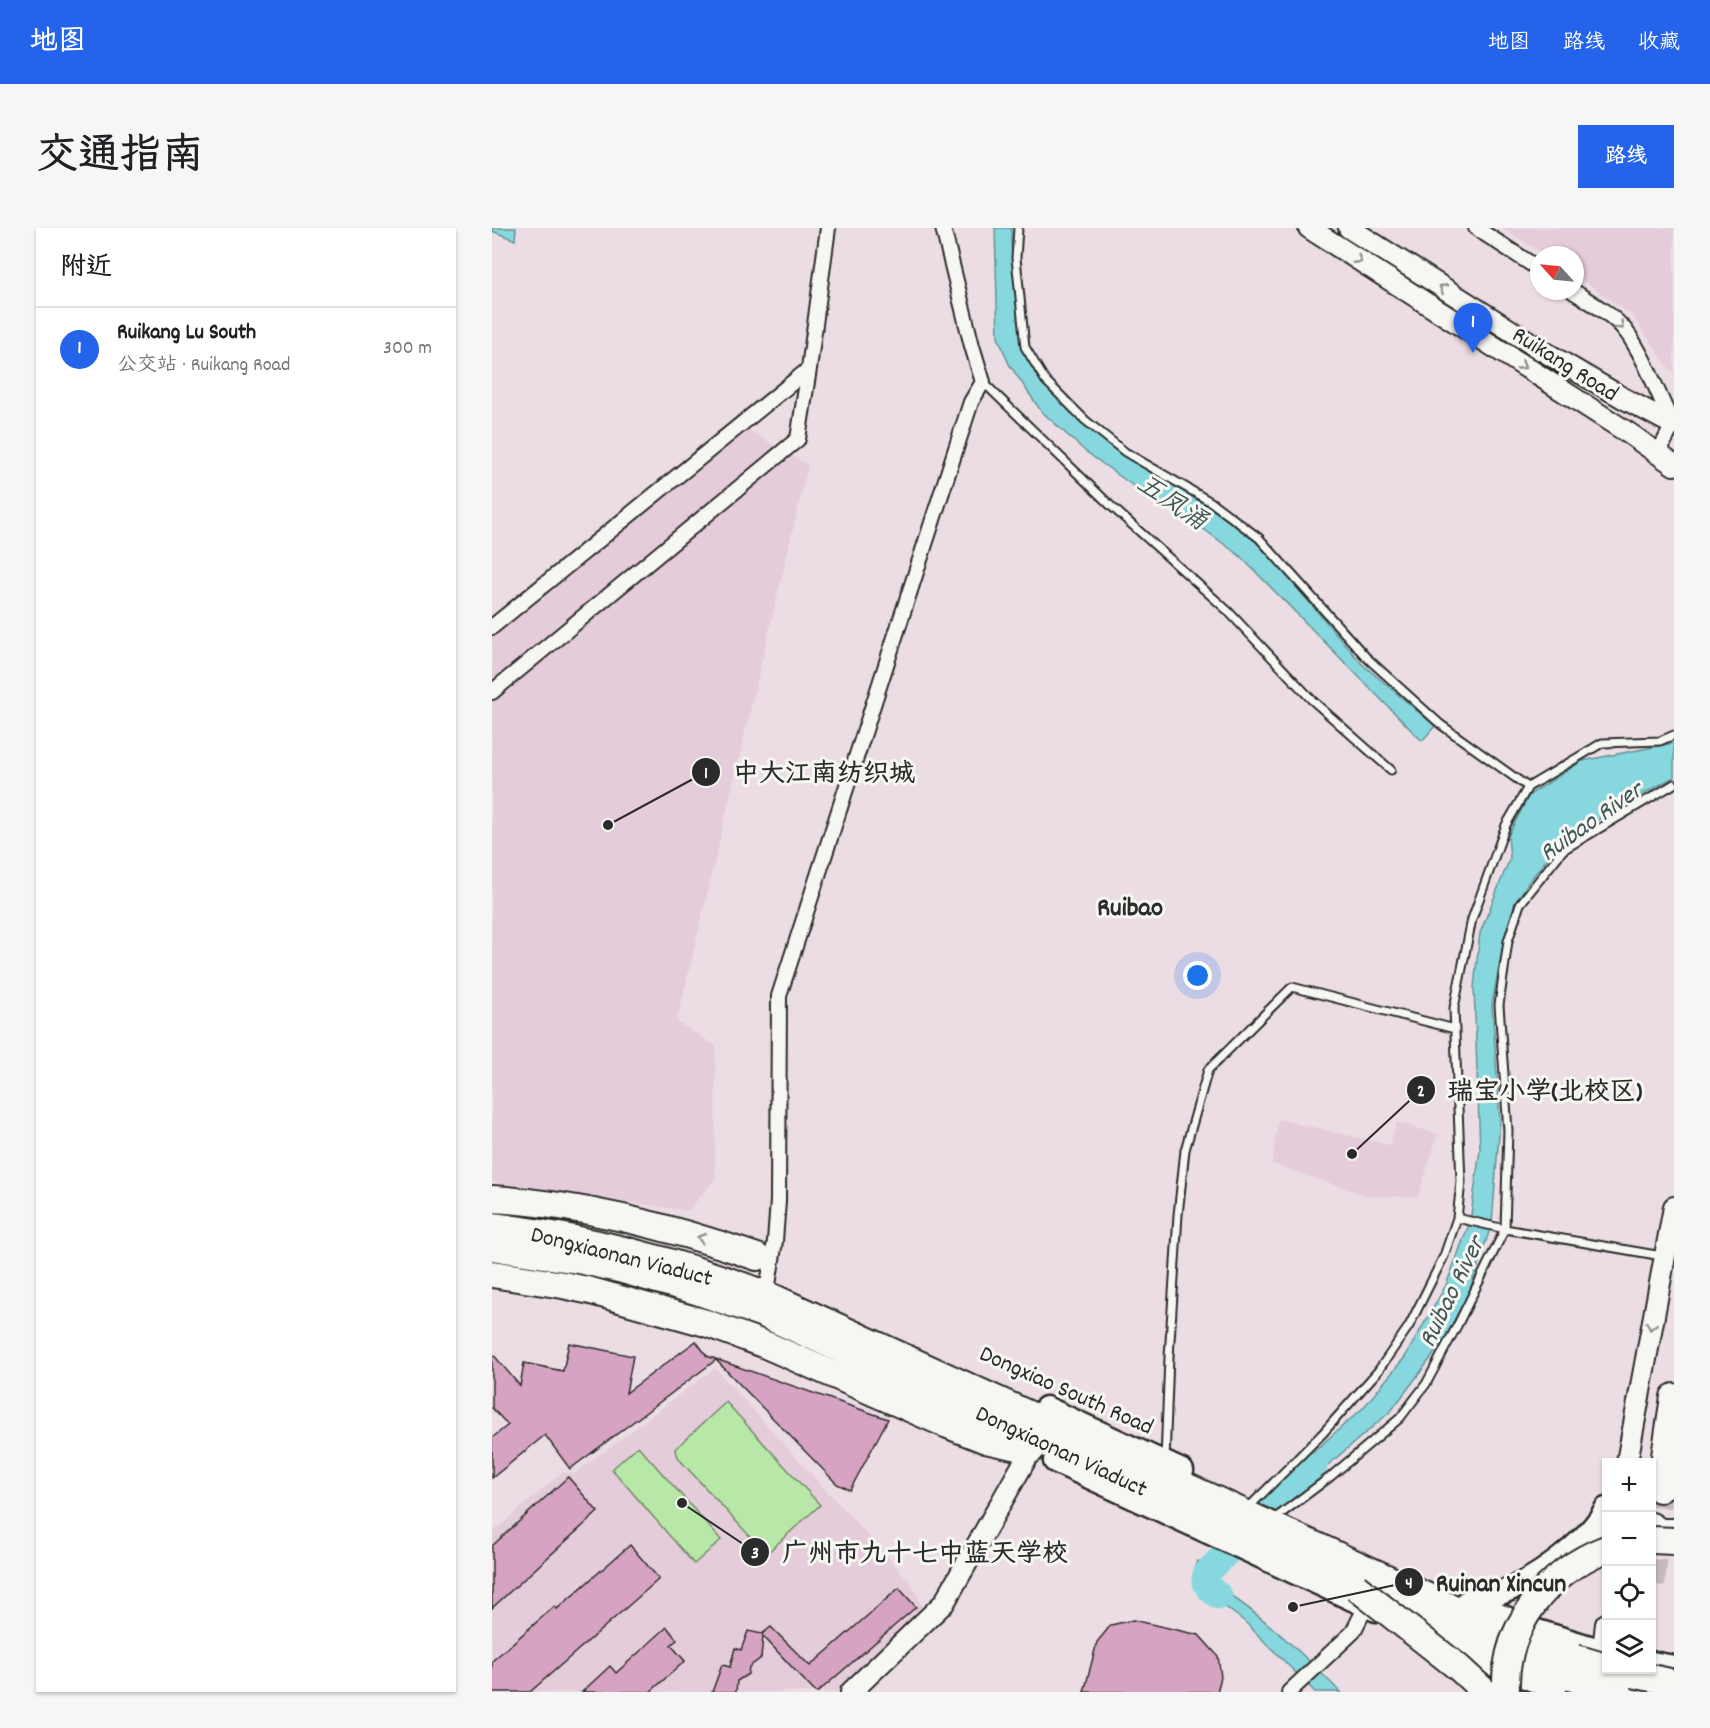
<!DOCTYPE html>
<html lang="zh">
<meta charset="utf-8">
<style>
:root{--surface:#fff;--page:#f6f6f6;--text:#202124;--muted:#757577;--line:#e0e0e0;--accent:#2563eb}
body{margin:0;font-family:Dekko,"LXGW WenKai TC",sans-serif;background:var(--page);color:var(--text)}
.controls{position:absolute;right:18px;bottom:18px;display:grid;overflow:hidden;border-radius:0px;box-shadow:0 2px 4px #0004}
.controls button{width:54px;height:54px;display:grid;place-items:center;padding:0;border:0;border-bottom:2px solid var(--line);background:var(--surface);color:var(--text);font:30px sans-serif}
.compass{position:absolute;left:1038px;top:18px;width:54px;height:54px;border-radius:50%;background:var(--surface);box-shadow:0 2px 4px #0004;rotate:297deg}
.you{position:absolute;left:706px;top:748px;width:21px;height:21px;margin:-15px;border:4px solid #fff;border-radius:50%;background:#1a73e8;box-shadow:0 0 0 9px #1a73e833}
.badge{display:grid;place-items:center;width:39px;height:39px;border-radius:50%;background:var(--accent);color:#fff;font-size:20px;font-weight:700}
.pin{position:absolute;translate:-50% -50px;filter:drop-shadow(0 2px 3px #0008)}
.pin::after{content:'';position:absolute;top:32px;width:21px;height:18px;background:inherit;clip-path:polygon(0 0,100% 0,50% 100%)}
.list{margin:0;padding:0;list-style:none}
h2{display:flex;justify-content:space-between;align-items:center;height:78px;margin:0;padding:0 24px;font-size:26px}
h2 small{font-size:20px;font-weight:400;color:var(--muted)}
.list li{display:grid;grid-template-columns:39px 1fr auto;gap:18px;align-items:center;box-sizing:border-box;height:84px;padding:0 24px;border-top:2px solid var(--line)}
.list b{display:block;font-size:22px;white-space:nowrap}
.list p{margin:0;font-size:20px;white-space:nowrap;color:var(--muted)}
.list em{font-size:20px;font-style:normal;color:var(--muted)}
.icon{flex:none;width:33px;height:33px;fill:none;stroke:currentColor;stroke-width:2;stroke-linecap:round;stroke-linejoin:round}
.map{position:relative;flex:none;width:1182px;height:1464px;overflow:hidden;border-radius:0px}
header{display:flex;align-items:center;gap:36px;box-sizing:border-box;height:84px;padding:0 30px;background:var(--accent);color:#fff}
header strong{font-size:28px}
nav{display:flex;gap:33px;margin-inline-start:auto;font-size:21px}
.intro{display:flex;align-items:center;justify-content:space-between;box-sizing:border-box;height:144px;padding:0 36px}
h1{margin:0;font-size:42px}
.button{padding:15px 27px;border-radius:0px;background:var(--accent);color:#fff;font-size:21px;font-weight:700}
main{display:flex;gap:36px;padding:0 36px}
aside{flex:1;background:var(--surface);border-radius:0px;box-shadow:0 2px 4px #0004}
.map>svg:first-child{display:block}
</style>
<header>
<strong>地图</strong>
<nav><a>地图</a><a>路线</a><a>收藏</a></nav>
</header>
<div class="intro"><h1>交通指南</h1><a class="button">路线</a></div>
<main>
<aside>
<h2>附近<small></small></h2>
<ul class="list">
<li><span class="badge">1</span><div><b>Ruikang Lu South</b><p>公交站 · Ruikang Road</p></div><em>300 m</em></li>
</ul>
</aside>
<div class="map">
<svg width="1182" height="1464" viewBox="0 0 1182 1464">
<rect width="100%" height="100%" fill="#ecdde4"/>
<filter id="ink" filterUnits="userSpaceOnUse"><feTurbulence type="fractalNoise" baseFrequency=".0167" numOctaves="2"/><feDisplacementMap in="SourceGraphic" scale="12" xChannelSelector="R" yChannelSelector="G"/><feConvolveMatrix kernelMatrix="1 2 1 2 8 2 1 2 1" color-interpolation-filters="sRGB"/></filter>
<g filter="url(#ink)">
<path fill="#e5ccda" d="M1010,0h172v144l-4,-2 -37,-54 -58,-41v-20h-30z
M248,197l68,40 -131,557 39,24 -1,133 -27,32 -196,-29v-555z
M786,891l112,26 7,-23 41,12 -20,63 -50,-1 -96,-32z
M223,1140l196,215 13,27 -85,82h-347v-159l70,-61 12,2z"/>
<path fill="#b8e8a7" stroke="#728a69" stroke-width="1.5" d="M234,1174l94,103 -54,49 -87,-95 -4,-10z
M146,1218l83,94 -27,24 -82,-95z"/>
<path fill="#87d8de" stroke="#629396" stroke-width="1.5" d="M0,0h24l-1,12 -23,-9z
M503,0h16v15l10,105 22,33 39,41 41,33 86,50 47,35 105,123 74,63 -13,15 -182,-185 -35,-26 -73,-45 -47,-34 -44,-40 -32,-47 -11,-27z
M1182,515v34l-67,37 -49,31 -30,38 -13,20 -11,36 -12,66 8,116 -8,102 -23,69 -26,50 -52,69 -98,84 -17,-10 87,-77 42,-51 41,-72 24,-63 10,-72 -6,-163 6,-54 30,-75 -2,-22 21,-41 53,-34z
M706,1333l22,9 -6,14c49,32 85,66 126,108h-25l-71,-71 -45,-34 -6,-12z"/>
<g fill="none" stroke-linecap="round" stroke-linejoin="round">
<path stroke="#87d8de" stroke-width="27" d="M727,1368l-9,-7 -5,-7 1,-8 86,-90 22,-18"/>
</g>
<path fill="#d6a4c2" stroke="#2b2b2b" stroke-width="1.5" d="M204,1113l11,15 181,63 -38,71 -13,-6 -121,-124 -146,109 -25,-34 -53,43v-40l16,-13 -16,-17v-55l28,33 4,-23 39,8 6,-28 64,13 -7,37z
M76,1249l30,35 -106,96v-62z
M138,1317l29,34 -129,113h-38v-31l63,-55 2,3z
M407,1360l17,19 -98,85h-3l-52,-56 -2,22 -12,9 -1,7 -11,7 -1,11h-24l10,-27 8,2 5,-19 6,2 7,-19 14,3 9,-7 39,39z
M641,1392l66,15 19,21 3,21 -4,15h-133l13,-50 14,-17z
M175,1399l10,13 -6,5 14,16 -35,31h-68l28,-26 6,7z"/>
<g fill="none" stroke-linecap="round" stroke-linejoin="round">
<path stroke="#c5b9bf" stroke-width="26" stroke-dasharray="26 13" stroke-linecap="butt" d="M1160,1357l8,-96"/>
<g stroke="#2b2b2b" stroke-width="11">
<path id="lane" d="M526,0l-2,30 9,89 20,33 40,40 40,32 86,50 48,36 107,119 74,67 88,63 -22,38 -34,94 -18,89 7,174 -4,36 -13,38 -35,70 -31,45 -55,62 -71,71
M491,154l127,123 118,106 84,89 79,70
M1036,559l74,-44 58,-2 14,-6
M965,990l48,11 157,27
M673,1232l4,-103 9,-142 7,-65 23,-80 84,-83 163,42
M786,1288l52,-39 70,-59 26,-34 32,-60 47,-95 3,-99 -9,-125 9,-64 12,-37 43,-54 111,-66"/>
</g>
<g stroke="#2b2b2b" stroke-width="18">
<path id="street" d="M984,0l63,41
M1081,63c17,11 39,23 52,39 20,26 33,65 48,95l-15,28
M317,141l19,-141
M0,399l317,-258 -11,70 -306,253
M276,1057l7,-44 3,-40 1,-205 192,-594 12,-20 -11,-36 -29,-118
M797,1464l64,-60 13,-26"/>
</g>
<g stroke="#2b2b2b" stroke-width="24">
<path id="secondary" d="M817,0l321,206 44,31
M857,0l194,123 80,47 51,27
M1135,1234l47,-255
M1160,1295l9,6h13
M1109,1438l5,-42
M359,1464l93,-89 87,-153"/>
</g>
<g stroke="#2b2b2b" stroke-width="27">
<path id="primary" d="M554,1180l136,63
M563,1233l321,149
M975,1374c12,-4 24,-6 36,-10 35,-13 85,-50 103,-83
M985,1378l60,25 69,21
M933,1405l57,27 82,32
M1160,1435l22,4"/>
</g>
<g stroke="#2b2b2b" stroke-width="30">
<path id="highway" d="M0,971c91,5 179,28 265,58
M0,998c95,11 189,36 278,70l702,321 34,15 70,26
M0,1019l92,14 35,8 77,22 67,23 200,91 498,230 59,25 50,17
M0,1046l71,11 28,6 115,32 60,22 182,80 38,15 45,10
M1168,1261l14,-92"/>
</g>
<use href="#lane" stroke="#f6f6f2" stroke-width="7"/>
<use href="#street" stroke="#f6f6f2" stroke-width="14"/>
<use href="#secondary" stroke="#f6f6f2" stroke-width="20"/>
<use href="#primary" stroke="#f6f6f2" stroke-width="22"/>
<use href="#highway" stroke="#f6f6f2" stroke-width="26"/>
<g stroke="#2b2b2b" stroke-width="30" stroke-linecap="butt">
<path id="highway-bridge" d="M1160,1312l22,1
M864,1359l103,81 26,24
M1084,1430l30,9
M1123,1442l59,13
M1078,1449l49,15
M1014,1464c-3,-65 42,-121 100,-143"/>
</g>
<use href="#highway-bridge" stroke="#f6f6f2" stroke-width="26"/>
</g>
<defs><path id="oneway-chevron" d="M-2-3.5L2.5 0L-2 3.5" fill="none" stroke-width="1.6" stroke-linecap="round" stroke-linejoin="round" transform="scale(1.5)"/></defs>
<g stroke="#90908e">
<use href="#oneway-chevron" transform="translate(866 32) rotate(33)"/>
<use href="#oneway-chevron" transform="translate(951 60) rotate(-148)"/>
<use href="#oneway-chevron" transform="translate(1128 98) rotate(45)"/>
<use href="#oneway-chevron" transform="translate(1030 138) rotate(33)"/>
<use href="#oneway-chevron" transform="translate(209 1010) rotate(-163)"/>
<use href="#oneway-chevron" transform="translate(1159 1098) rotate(101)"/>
</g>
</g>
<g text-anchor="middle" stroke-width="6" stroke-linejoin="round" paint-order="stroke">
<g font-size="24" fill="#2b2b2b" stroke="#f6f6f2">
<text transform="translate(1074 135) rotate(32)" y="8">Ruikang Road</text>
<text transform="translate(130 1027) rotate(14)" y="8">Dongxiaonan Viaduct</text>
<text transform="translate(575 1161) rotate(24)" y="8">Dongxiao South Road</text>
<text transform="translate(570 1222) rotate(25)" y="8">Dongxiaonan Viaduct</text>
</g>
<g font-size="26" font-style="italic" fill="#425658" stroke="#f6f6f2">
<text transform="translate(681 273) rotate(34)" y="9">五凤涌</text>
<text transform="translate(1098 592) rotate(-35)" y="9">Ruibao River</text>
<text transform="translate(958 1063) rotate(-64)" y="9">Ruibao River</text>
</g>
<g font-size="27" font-weight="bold" fill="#2b2b2b" stroke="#f6f6f2">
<text x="638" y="687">Ruibao</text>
</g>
</g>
<path fill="none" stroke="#2b2b2b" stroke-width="2" d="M116 597L214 544M860 926L929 862M190 1275L263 1324M801 1379L917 1354"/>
<g fill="#2b2b2b" stroke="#f6f6f2" stroke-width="2">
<circle cx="116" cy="597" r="6"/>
<circle cx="860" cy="926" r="6"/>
<circle cx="190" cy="1275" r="6"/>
<circle cx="801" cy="1379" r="6"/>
<circle cx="214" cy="544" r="15"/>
<circle cx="929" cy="862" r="15"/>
<circle cx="263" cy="1324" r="15"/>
<circle cx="917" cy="1354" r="15"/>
</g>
<g font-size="18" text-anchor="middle" font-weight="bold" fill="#fff">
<text x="214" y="550">1</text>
<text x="929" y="868">2</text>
<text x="263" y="1330">3</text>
<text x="917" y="1360">4</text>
</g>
<g font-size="26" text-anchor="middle" font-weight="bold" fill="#2b2b2b" stroke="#f6f6f2" stroke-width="6" stroke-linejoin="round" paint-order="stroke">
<text x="332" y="553">中大江南纺织城</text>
<text x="1053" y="871">瑞宝小学(北校区)</text>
<text x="433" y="1333">广州市九十七中蓝天学校</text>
<text x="1009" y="1363">Ruinan Xincun</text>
</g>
</svg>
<div class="controls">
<button>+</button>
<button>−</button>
<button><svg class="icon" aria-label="locate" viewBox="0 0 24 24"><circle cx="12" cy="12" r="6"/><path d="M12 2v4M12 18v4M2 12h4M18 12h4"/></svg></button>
<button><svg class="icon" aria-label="layers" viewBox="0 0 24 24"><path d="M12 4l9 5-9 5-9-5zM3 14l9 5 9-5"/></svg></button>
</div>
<svg class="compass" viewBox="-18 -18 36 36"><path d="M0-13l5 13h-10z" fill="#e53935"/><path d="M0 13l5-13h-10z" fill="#757577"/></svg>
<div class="you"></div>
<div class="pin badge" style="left:981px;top:125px">1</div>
</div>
</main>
